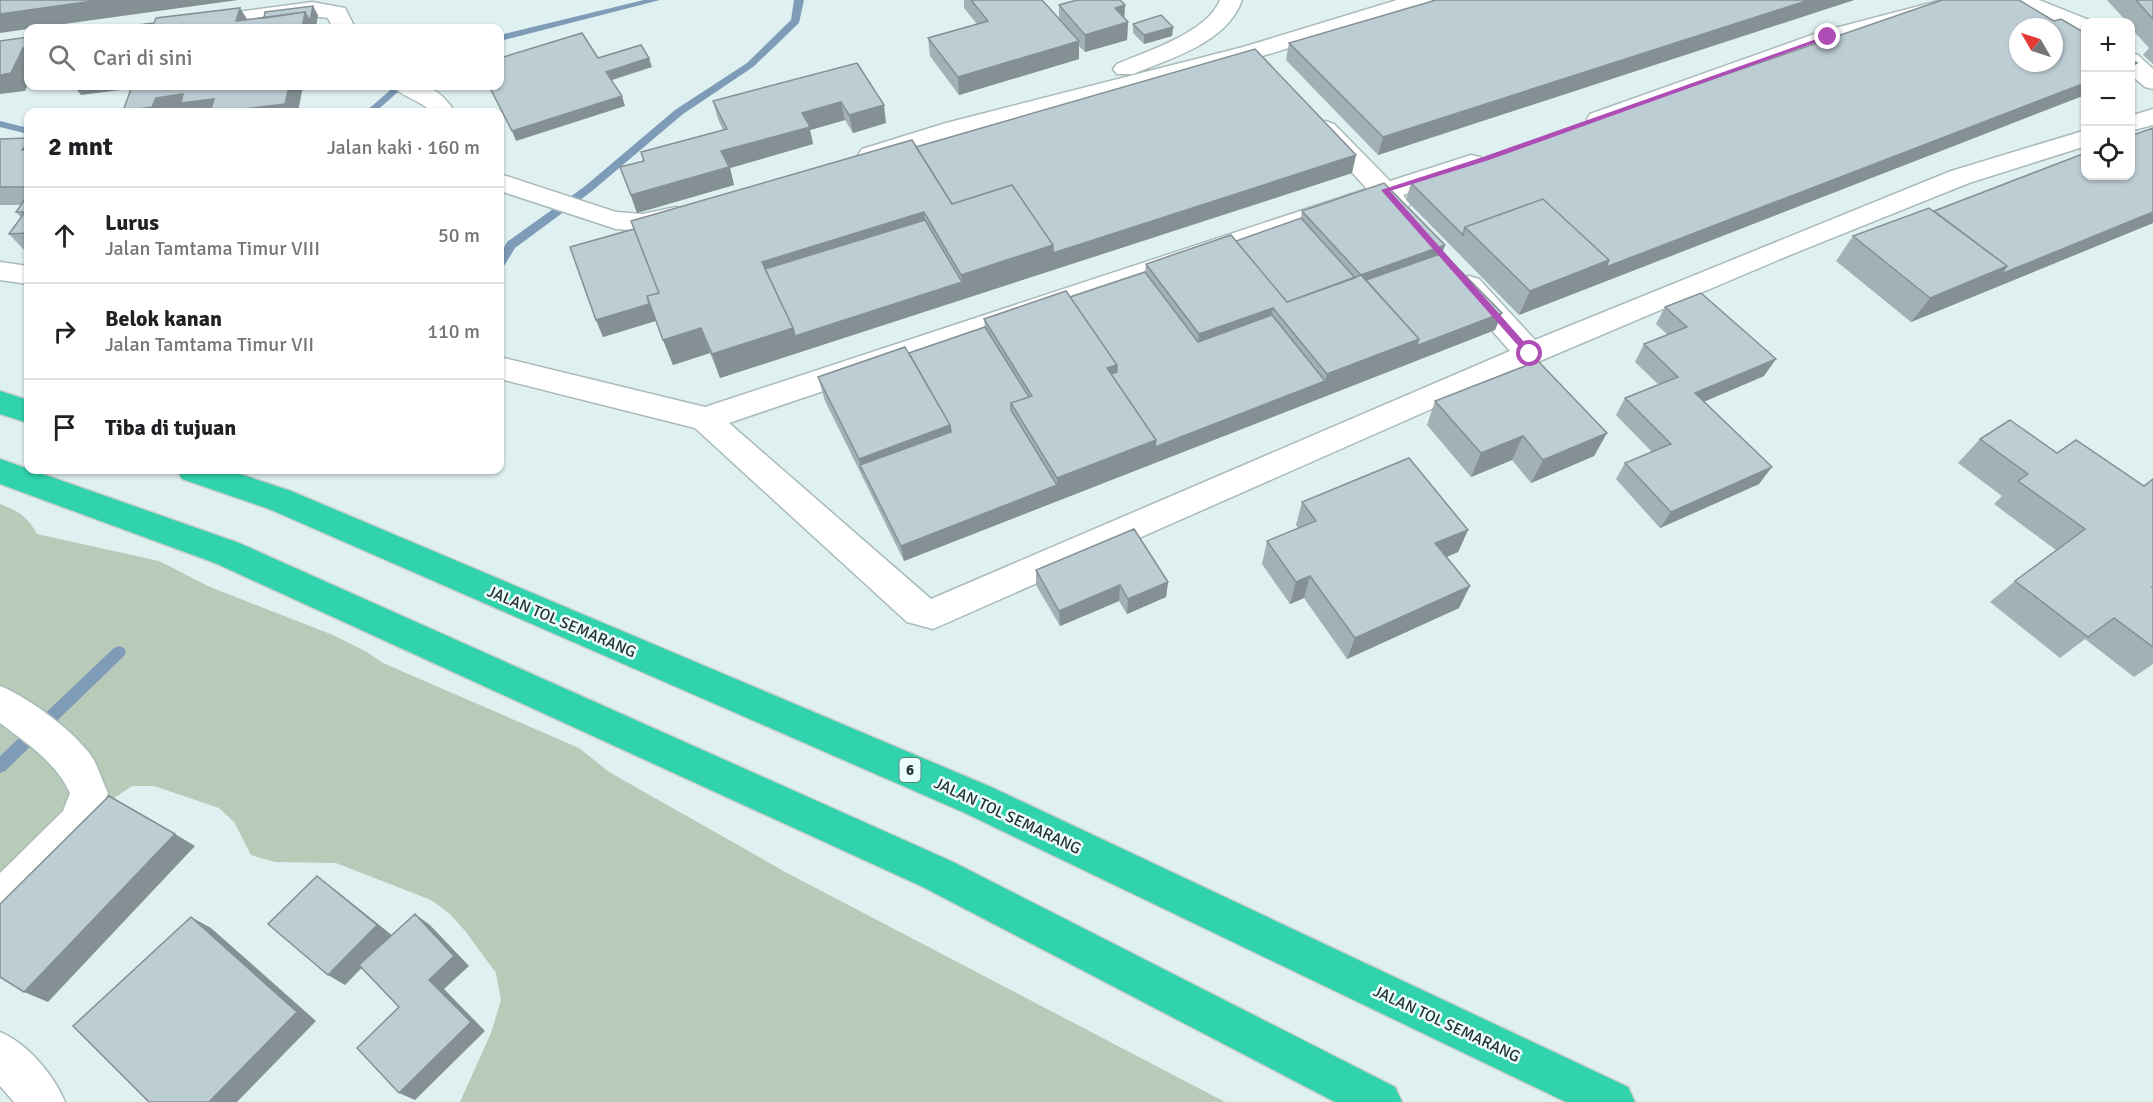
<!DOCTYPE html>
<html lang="id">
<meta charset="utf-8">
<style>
:root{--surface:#fff;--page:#f2f2f2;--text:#202124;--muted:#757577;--line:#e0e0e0}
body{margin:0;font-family:Signika,sans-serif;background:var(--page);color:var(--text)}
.controls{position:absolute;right:18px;top:18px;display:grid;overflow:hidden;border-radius:12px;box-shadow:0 2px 4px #0004}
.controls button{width:54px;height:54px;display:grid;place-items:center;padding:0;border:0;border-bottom:2px solid var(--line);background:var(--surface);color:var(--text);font:30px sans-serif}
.compass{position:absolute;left:2009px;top:18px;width:54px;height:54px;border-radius:50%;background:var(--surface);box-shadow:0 2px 4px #0004;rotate:309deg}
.stop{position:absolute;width:18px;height:18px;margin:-14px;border:4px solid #ae4db5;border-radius:50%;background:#fff}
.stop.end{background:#ae4db5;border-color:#fff;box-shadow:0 2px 6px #0008}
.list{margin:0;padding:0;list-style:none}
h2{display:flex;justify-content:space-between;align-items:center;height:78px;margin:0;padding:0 24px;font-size:26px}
h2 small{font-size:20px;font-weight:400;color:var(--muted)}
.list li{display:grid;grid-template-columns:39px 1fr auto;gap:18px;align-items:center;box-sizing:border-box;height:96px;padding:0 24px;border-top:2px solid var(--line)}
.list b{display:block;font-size:22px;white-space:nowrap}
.list p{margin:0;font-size:20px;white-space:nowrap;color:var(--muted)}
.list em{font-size:20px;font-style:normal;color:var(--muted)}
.icon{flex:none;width:33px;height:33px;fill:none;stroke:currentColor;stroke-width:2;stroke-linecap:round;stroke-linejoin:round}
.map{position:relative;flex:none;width:2153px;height:1102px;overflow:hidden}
.search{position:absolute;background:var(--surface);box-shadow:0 2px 4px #0004;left:24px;top:24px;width:480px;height:66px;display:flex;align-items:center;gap:15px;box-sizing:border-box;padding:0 21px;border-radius:12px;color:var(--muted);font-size:22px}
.panel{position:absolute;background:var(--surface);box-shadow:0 2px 4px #0004;left:24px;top:108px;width:480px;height:366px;border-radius:12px}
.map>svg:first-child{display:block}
</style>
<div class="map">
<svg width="2153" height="1102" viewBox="0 0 2153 1102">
<rect width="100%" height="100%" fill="#def0f0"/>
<path fill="#b7cbb8" d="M0,504c18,7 27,12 37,30l122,27 51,26 123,48 34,17 16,11 196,85 30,24 180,102 436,228h-765l31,-69 10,-33 -5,-27 -30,-41 -16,-18 -19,-14 -95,-37 -61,-1 -24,-7 -17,-33 -15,-14 -65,-22h-22l-116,77 -16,17z"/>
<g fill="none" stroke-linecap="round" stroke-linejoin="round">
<path fill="#7e9bb7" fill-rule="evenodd" d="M644,0h16l-160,41v-6z
M794,0h10l-5,23 -46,44 -70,47 -91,77 -77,57 -11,18 -4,1v-12l7,-13 77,-55 91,-77 72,-47 44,-43z
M395,86h10l-30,26h-10z
M0,121l28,7v6l-28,-7z
M119,646l5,2 2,4 -2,4 -119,115 -5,2v-17l114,-108z"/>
<g stroke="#a9baba" stroke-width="3">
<path id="street" d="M1220,0h22c-15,43 -71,58 -109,74h-16l-4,-5 4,-5c30,-13 90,-31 103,-64z
M1397,0h35l-3,5 -170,52 -295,76 -84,28 -9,2 -9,-2 -4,-6 4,-6 84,-26 297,-76z
M1942,0h37l-3,5 -140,37 -228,82 -9,3 -9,-3 -3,-5 3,-5 230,-82z
M2008,0h31l55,22h-8v12l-8,-2 -67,-27z
M312,2l33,6 10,20h-22l-5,-10 -16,-2 -100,12h-55l3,-5 8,-2z
M2130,53l8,2 15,14v20l-8,-2 -15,-13z
M394,86c30,-3 44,0 61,26h-24c-11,-13 -29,-14 -37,-26z
M2153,109v16l-23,6v-15z
M1325,121l9,3 56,57 81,-26 9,2 4,6 -4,6 -77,26 7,9 -4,6c-12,3 -17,1 -26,-8l-651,221 202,176 579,-248 -51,-58 -4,-7 4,-7 10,-3 10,3 56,61 416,-169 135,-41v16l-117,37 -179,72 -250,106 -607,268 -26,-7 -212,-194 -195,-49v-22l205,50 662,-218 -54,-60 3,-5z
M500,174l116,38 27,2 33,-7 9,3 4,6 -4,6 -42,9 -27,-2 -116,-38z
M0,262l28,4v18l-28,-4z
M0,686c28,11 72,44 90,68 8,11 12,27 18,39l-17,43 -77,79 -14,6v-48l63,-62 7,-18c-14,-31 -44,-50 -70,-70z
M0,1032c27,11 54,43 65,70h-51l-14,-16z"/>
</g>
<g stroke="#cccdcd" stroke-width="3">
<path id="highway" d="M0,391l28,9v23l-28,-9z
M0,459l239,84 712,318 444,226 7,15h-67l-412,-215 -708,-324 -215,-79z
M177,470h51l63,21 700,296 637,300 7,15h-69l-601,-289 -696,-304 -87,-30z"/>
</g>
<use href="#street" fill="#fff" fill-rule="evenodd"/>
<use href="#highway" fill="#30d3ac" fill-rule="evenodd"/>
</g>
<path fill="#a3b0b6" d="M964,0h78l17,19v-14h66l-1,13 4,4 -1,18 -42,12 -6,-6v13l-120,36 -29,-39 -2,-18 49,-14 -13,-16z
M1436,0h418l-476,155 -92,-95 3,-17z
M2107,0h46v64l-10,-9 6,-7 -19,-21v-5h-3z
M1133,24l40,3 -1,9 -28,8 -11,-11z
M857,63l29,60 -33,10 -8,-13 -35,10 3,14 -83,24 4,17 -97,28 -17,-46 24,-6 79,-31 -5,-11 -5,-18z
M2085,95l-566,220 -113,-115 5,-17z
M28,138v113h-3l-16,-17 12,-17 -5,-5 5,-7h-21v-66z
M916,147l440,8 -4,18 -632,205 -10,-25 -37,12 -17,-44 -53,16 -7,-17z
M1302,211l141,42 59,60 -7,17 -591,231 -79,-160 -7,-24 91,-24 76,-26 -1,-8 86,-22 75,-25 1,-8 90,-23 65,-23z
M1934,211l219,12 -242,99 -75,-61 17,-25z
M1665,307l99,69 -60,26 55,82 -99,44 -44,-49 9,-16 27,-11 -36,-37 9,-17 34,-13 -24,-23 9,-18 24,-9 -12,-11z
M1435,401l172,32 -13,23 -63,27 -19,-23 -41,17 -44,-52z
M2010,420l143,167v77l-19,13 -49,-38 -25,19 -70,-56 25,-21 41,-31 -62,-46 8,-8 -44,-33 22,-24z
M1302,502l166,28 -10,22 -12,5 13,51 -112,51 -43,-61 -14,6 -28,-40 5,-23 31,-13 -2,-3z
M1036,570l132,12 -2,15 -39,17 -8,-13 -59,25 -24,-41z"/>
<path fill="#849094" d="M100,0h138l-203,28h-7v1l-28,4v-19z
M1809,0h45l-476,155 5,-18z
M1125,5l-1,18 -9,-15z
M313,6l5,9 -2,13h-54l43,-16z
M240,8l11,17 -15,-4z
M1128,22l-1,18 -42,12v-17z
M1173,27l-1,9 -28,8v-9z
M1079,41v18l-120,36 -1,-18z
M28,47v37l-3,7 -25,3v-19l23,-27z
M649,58l3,9 -43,14 -3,-9z
M2137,63l-7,8v-5z
M2085,83v12l-566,220 11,-24 79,-31z
M74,86h77l-70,9z
M289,86h14l-5,26h-174l-1,-1 33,-13 27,-4z
M622,96l3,10 -109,35 -4,-10z
M841,102l4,18 -35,10 3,14 -83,24 4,17 -97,28 -6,-18 171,-82z
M884,105l2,18 -33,10 -4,-18z
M28,142v15l-6,-7z
M1356,155l-4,18 -388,126 -3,-24 92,-30z
M924,212l3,26 -155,48 -10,-24z
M2153,212v11l-242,99 19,-24 77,-32z
M1445,245l-8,25 -67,25 -9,-20z
M962,282l2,17 -244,79 -8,-24 81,-26z
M662,300l6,17 -65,20 -7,-17z
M1273,308l-5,25 -72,26 3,-25z
M1502,313l-7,17 -591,231 -3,-15 156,-61v-7l99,-38 169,-59 2,-7 92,-35z
M701,328l9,25 -37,12 -10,-25z
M1776,359l-12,17 -80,34 11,-17z
M1117,365l-1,24 -9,-21z
M950,425l3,24 -93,16 4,17 -5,-23z
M1607,433l-13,23 -63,27 12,-23z
M1523,436l-11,24 -41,17 10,-24z
M1772,467l-13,17 -99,44 11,-16z
M1468,530l-10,22 -32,14 9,-23z
M1310,576l-6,22 -14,6 6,-22z
M1168,582l-2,15 -39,17 1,-15z
M1120,585l-1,16 -59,25 -1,-15z
M1470,586l-11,22 -112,51 8,-21z
M175,834l20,12 -147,156 -24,-10z
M317,876l16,12 60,48 -48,49 -17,-10z
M415,914l15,11 39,41 -25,23 41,42 -70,69 -16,-7 30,-113z
M191,917l20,11 105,93 -79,81h-28z"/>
<path fill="#bdcdd4" stroke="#849094" stroke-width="1.5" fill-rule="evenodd" d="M0,0h100l-100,14z
M971,0h71l37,41 -121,36 -30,-39 60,-17z
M1077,0h43l5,5 -10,3 13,14 -43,13 -26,-30z
M1436,0h373l-426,137 -94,-94z
M1942,0h77l35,21 7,-2 24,14v50l-479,184 3,-7 -66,-61 -78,28 -2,8 -52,-52zM2018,27h36v36h-36z
M2136,0h17v19z
M313,6l-3,15 -5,-9 -41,6 1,-6z
M240,8l-4,13 69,-9 -3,16h-189l41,-5 2,-5z
M1161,15l12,12 -29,8 -11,-11z
M582,33l16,25 43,-13 8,13 -43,14 16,24 -110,35 -23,-45h11v-28z
M28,37v10l-5,1 -12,25 -11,2v-34z
M1255,49l101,106 -303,98v-8l-41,-60 -60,19 -36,-57z
M2130,59l7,4 -7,3z
M857,63l27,42 -35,10 -8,-13 -39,11 8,14 -89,24 8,16 -98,28 -11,-28 24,-6 -3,-9 86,-23 -14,-28z
M132,86h157l-4,18 -64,8h-11l4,-13 -33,4 2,-9 -27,4 -4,9 -29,4z
M2153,128v84l-152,62 6,-8 -73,-55 151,-58v23h45v-40z
M28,138v4l-6,8h6v37h-28v-48z
M912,140l40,64 60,-19 41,60 -92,30 -37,-63 -162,50 31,66 -81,26 -11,-26 -38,12 -16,-44 12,-3 -28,-72z
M1384,183l61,62 -84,30 -59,-64z
M28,195v38l-19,1 16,-22h-9z
M1543,199l66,61 -79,31 -65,-64z
M1929,208l78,58 -77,32 -77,-62z
M1301,218l54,60 -68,24 -51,-61z
M925,220l37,62 -167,54 -2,-8 -28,-59z
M634,229l25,64 -12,3 2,8 -53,16 -26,-73z
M1231,235l56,67 74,-27 58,64 -92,35 -54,-66 -74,26 -53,-70z
M1443,253l59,60 -86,33 3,-7 -53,-59z
M1145,272l53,70 74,-27 53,66 -170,66 1,-7 -45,-66 6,-2v-7l-47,-68z
M1066,291l51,74 -10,3 49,72 -99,38 -46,-75 21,-7 -48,-77z
M1701,293l75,66 -81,34 77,74 -101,45 -46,-49 46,-19 -46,-46 53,-21 -34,-33 43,-17 -22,-20z
M985,327l44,70 -18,6v7l46,75 -156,61 -41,-81 91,-33 -1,-7 -41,-72z
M905,347l45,78 -91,34 -41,-82z
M1538,361l69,72 -64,27 -20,-24 -42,17 -46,-52z
M2010,420l47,33 19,-13 68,46 9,-7v107l-1,1h1v60l-39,-29 -26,19 -73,-56 70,-52 -67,-48 10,-7 -48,-35z
M1409,458l59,72 -33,13 35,43 -115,52 -45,-62 -14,6 -29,-41 49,-20 -14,-19z
M1134,529l34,53 -40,17 -8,-14 -61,26 -23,-41z
M109,796l66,38 -151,158 -24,-15v-73z
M317,876l60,49 -49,50 -60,-51z
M415,914l39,42 -25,24 42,42 -72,71 -42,-45 42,-41 -40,-42z
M191,917l106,95 -88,90h-60l-76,-76z"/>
<path fill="#ae4db5" d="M1825,36l6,1 -342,123 -99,31 143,161v4h-6l-146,-166 102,-33z"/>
<g text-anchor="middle" stroke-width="5" stroke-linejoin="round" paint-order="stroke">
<rect fill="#ebfefe" stroke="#636e6e" stroke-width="1.5" x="899.5" y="758" width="21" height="24" rx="4.5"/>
<g font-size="15" font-weight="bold" fill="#293030">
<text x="910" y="775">6</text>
</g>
<g font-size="16" fill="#293030" stroke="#ebfefe">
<text transform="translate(562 621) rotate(23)" y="6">JALAN TOL SEMARANG</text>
<text transform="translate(1008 815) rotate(25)" y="6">JALAN TOL SEMARANG</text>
<text transform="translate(1447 1023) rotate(25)" y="6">JALAN TOL SEMARANG</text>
</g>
</g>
</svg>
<div class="controls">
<button>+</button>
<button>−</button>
<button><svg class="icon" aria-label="locate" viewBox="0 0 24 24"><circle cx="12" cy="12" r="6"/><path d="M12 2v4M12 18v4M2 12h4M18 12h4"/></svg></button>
</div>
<svg class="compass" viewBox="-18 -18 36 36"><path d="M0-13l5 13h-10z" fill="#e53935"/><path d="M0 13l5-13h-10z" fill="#757577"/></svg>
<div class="stop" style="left:1530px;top:354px"></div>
<div class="stop end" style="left:1828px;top:37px"></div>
<div class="search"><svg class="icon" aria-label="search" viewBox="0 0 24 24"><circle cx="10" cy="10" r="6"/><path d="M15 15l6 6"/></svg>Cari di sini</div>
<section class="panel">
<h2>2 mnt<small>Jalan kaki · 160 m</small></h2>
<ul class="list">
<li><svg class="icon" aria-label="ahead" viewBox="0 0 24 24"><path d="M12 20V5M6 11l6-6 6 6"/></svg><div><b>Lurus</b><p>Jalan Tamtama Timur VIII</p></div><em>50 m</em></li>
<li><svg class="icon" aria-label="right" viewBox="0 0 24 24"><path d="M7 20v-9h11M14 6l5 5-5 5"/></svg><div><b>Belok kanan</b><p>Jalan Tamtama Timur VII</p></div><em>110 m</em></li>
<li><svg class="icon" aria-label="arrive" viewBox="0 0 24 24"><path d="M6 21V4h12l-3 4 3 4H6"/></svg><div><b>Tiba di tujuan</b></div></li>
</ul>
</section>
</div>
